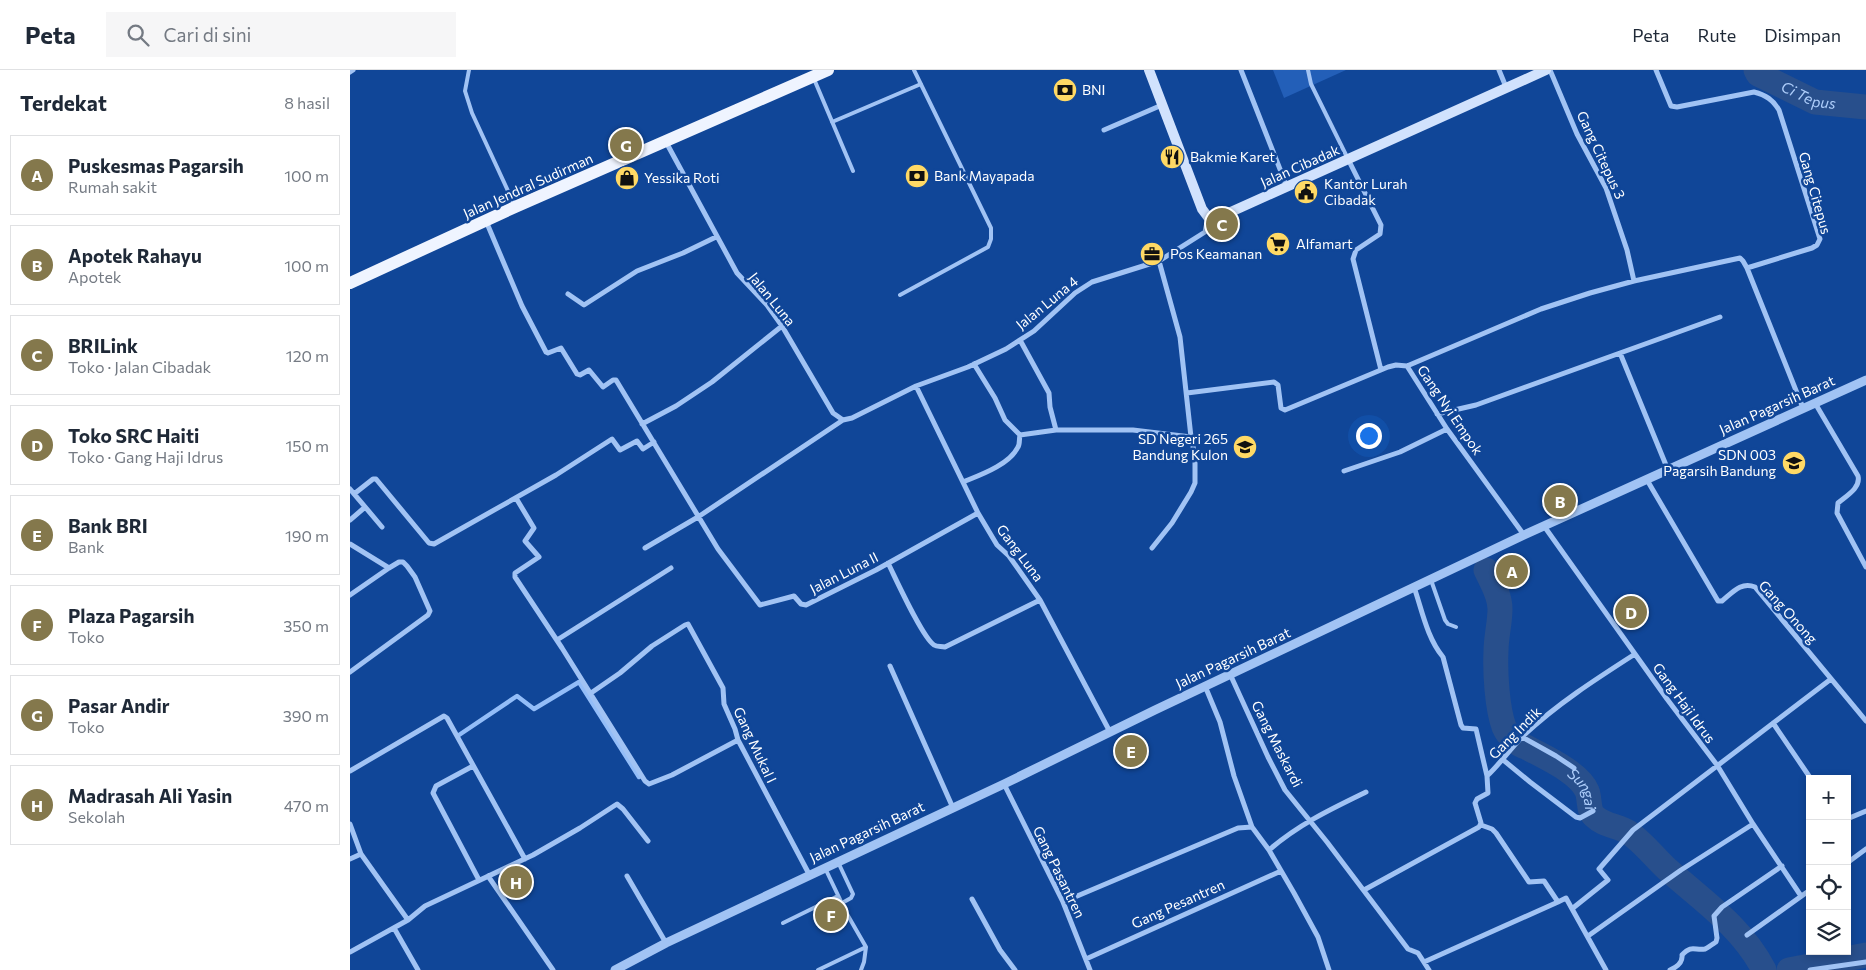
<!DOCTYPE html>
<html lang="id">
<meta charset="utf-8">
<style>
:root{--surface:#fff;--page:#f6f6f7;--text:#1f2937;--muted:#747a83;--line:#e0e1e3;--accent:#84784c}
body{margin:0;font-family:Commissioner,sans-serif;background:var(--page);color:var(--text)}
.controls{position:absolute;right:15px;bottom:15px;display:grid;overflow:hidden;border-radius:0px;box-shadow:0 2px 8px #0003}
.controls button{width:45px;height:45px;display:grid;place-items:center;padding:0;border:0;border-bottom:1px solid var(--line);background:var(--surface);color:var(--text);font:25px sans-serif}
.you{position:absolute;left:1018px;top:365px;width:18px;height:18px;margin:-12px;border:4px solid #fff;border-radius:50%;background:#1a73e8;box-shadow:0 0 0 8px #1a73e833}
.badge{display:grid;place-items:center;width:32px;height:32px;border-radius:50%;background:var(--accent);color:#fff;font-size:16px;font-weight:700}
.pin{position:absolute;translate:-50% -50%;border:2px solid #fff;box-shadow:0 1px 5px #0006}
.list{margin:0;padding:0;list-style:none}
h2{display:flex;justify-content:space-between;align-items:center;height:65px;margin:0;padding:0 20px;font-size:21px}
h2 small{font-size:16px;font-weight:400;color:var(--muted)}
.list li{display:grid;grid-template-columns:32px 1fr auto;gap:15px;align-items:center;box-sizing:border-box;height:80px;margin:0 10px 10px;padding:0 10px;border:1px solid var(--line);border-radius:0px}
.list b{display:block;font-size:19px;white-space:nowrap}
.list p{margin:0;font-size:16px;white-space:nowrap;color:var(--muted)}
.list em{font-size:16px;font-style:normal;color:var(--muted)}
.icon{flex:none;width:28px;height:28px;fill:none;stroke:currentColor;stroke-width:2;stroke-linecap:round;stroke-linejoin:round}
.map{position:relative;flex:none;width:1516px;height:900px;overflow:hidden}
header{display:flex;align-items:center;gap:30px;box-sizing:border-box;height:70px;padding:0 25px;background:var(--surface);border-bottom:1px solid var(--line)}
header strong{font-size:24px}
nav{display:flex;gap:28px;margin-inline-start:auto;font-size:18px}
.search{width:350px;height:45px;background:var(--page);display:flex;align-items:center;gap:12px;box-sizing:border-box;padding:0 18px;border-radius:0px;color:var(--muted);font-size:19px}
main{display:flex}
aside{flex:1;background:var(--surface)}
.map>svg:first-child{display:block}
</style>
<header>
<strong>Peta</strong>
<div class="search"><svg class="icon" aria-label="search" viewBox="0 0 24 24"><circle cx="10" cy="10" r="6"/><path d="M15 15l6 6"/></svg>Cari di sini</div>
<nav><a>Peta</a><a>Rute</a><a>Disimpan</a></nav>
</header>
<main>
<aside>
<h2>Terdekat<small>8 hasil</small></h2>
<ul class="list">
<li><span class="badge">A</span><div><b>Puskesmas Pagarsih</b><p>Rumah sakit</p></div><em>100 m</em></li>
<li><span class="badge">B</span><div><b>Apotek Rahayu</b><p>Apotek</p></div><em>100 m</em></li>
<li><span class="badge">C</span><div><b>BRILink</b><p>Toko · Jalan Cibadak</p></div><em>120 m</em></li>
<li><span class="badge">D</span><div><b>Toko SRC Haiti</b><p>Toko · Gang Haji Idrus</p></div><em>150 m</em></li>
<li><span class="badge">E</span><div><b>Bank BRI</b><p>Bank</p></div><em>190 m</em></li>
<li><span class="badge">F</span><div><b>Plaza Pagarsih</b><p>Toko</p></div><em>350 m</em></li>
<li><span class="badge">G</span><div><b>Pasar Andir</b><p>Toko</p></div><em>390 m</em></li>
<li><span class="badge">H</span><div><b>Madrasah Ali Yasin</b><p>Sekolah</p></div><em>470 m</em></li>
</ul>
</aside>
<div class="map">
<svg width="1516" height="900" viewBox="0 0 1516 900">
<rect width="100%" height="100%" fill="#104698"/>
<path fill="#235fb8" d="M923,0h73l-62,28z"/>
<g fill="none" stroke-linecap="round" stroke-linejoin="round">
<path stroke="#93bdf8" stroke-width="4.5" d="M109,665l58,-39 17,13 45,-27 60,95"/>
<g stroke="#284f8c" stroke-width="25">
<path id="s1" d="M1406,0l2,4 57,28 51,5"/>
<path id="s2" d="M1136,500c6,13 14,25 14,39 0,14 -4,28 -4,42 -1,21 1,57 8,76 4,9 13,18 22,20 18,10 53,25 61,44 3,7 1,19 7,25 9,9 24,10 34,16 15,10 26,25 39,37 35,31 75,58 97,101"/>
<path d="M1439,900l77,-15"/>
</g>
<path stroke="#a1c3f4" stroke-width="4" d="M119,0l-4,21 7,22 42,91
M958,0l3,14 37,75
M464,9l39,92
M482,52l89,-38
M550,225l88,-48 3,-8v-11l-77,-158
M1081,510l14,40 3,4 8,3
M488,792l15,32 -2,4 -9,5
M475,798l22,46 19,33 -2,15 -3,8
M433,853l55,-27
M468,900l48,-23"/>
<path stroke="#a1c3f4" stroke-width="5" d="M891,0l46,117
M1149,0l7,17
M1200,0l27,64 29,54 21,62 7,31
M1306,0l15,36 6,1 77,-15c12,3 19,8 25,18l41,129 -3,6 -5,3 -65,20
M0,2l3,-2
M754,60l58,-25
M316,72l71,131 30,32 15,21 51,87 10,7 9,-2 64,-32 52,-19 38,-18 28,-18 41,-38 17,-11 67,-21 46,-29 3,-15
M998,89l33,66 -1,9 -24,16 -3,9 28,111
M136,151l36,85 24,46 2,1 13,-5 16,26 3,1 9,-5 14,17 10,-7h3l102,169 42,56 34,-9 7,8 5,1 70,-35 102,-57
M218,224l16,11 53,-34 46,-18 33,-16
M670,270l29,53 1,14 6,23h77l58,7
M1270,283l48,117
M624,294l21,34 10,22 15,15 36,-5
M1057,296l134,-57 49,-16 44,-12 106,-23 3,3 4,7 56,140
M1057,296l40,63 77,106
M566,316l62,127 19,32 12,11 31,44 70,132
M837,323l87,-11 4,3 3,23 4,2 103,-43 8,-2 11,1
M1465,333l43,73c3,12 -12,20 -20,27l-1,10 29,54
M1087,344l39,-9 244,-88
M292,354l34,-18 36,-24 70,-56
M994,401l56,-19 47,-23
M1297,410l71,121h4c10,-8 19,-20 33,-14l111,134
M613,412c17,-7 46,-17 55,-35 2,-3 1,-8 2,-12
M0,419l32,38
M4,424l19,-15h3l53,64 5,1 122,-69 56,-36 8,11 17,-9 6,8 11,-7
M166,428l18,30 -9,13 14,16 -24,16v4l47,71 83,133 4,3 23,-9 66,-35
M0,450l14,-12
M1194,456l123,173 50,66 36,59 48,72
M0,474l39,24 -39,27
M295,478l53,-31 145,-97
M802,478l20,-25 19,-31 4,-9v-27l-4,-19 -11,-100 -21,-76
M538,493c8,16 34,74 46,82 3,2 7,1 11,2l95,-47
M1064,517c8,23 13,51 29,70l18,68 2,3 13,1 11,47c13,-12 23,-27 36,-40 34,-32 73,-57 112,-82
M207,570l114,-72
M540,596l63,142
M0,602l78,-57 2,-4 -15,-34 -8,-11 -4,-4h-4l-10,6
M880,604l38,83 17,33 42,52 81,107 10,4 11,17
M855,616l15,36 14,54 18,51 17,23 25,43 24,44 11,33
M241,623l29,-20 32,-27 33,-21 3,-1 35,64 1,16 11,25 3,11 71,134
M1423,653l38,56
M1172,667l34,19 18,12
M1152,689l28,23 46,35 4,1 13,-7
M123,696l-37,20 -3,7 46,87
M0,701l94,-55 3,2 78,141
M654,714l59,118 27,68
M1497,749l19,-8
M0,754l11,30
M1131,755l11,4 4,4 33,49 15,-1 14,21 8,-4 40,72
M919,780c30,-26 62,-41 97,-58
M0,789l11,-5 47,66
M1497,793l19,-14
M138,806l65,94
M277,806l39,67
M1014,820l115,-63 2,-4 -6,-20 2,-4 11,-6 -1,-17
M622,829l28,51 15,20
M713,832l175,-74 14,-1
M1223,838l35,-28 -9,-11 34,-39 198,-151
M44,858l24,42
M1397,865l63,-45
M1238,866l93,-66 72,-46
M0,882l58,-32 17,-14 108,-51 47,-27 37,-24 6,5 25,32
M736,889l195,-88
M1074,892l134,-60
M1320,900c7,-3 13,-7 12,-15 10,-11 13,-4 23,-6 4,-2 8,-5 11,-7l1,-4 -3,-22 8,-9 60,-41
M1460,900l56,-8"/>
<path stroke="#a1c3f4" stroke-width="9" d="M265,900l51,-27 338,-159 151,-74 369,-175 342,-155"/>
<path stroke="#d1e2fd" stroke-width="10" d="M799,0l53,139 6,8 16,-2 322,-145"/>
<path stroke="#eff4ff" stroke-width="12" d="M0,213l165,-76 313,-137"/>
</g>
<defs>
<g id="bank-disc" transform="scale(1.25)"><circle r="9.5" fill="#ffd965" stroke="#104698"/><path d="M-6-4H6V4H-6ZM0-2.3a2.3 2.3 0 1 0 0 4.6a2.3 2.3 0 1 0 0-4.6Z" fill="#111"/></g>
<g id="restaurant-disc" transform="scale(1.25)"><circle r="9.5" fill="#ffd965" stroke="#104698"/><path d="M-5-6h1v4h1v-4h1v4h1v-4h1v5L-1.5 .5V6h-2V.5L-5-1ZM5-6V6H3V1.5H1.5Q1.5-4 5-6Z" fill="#111"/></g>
<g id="shop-disc" transform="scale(1.25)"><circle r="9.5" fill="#ffd965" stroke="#104698"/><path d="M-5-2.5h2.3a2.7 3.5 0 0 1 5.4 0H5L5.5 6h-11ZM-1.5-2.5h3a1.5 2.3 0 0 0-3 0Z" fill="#111"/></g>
<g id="civic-disc" transform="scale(1.25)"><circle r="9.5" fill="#ffd965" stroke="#104698"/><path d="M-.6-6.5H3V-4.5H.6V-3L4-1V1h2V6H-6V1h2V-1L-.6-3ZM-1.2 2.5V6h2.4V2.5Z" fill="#111"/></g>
<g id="supermarket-disc" transform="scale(1.25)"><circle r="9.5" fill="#ffd965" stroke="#104698"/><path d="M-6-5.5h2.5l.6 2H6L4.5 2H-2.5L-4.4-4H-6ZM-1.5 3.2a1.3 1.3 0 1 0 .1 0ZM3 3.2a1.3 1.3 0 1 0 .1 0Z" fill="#111"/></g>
<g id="office-disc" transform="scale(1.25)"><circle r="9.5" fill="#ffd965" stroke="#104698"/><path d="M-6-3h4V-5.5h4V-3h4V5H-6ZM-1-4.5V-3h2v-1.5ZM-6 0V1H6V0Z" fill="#111"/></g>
<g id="school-disc" transform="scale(1.25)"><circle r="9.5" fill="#ffd965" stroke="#104698"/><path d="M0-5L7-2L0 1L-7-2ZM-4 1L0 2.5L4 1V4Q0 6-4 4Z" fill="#111"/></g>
</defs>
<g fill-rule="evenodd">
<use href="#bank-disc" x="715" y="20"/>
<use href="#restaurant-disc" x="822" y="87"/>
<use href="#bank-disc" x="567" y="106"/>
<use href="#shop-disc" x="277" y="108"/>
<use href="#civic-disc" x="956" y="122"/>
<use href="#supermarket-disc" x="928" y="174"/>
<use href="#office-disc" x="802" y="184"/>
<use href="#school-disc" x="895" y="377"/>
<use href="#school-disc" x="1444" y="393"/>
</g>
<g text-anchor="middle" stroke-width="5" stroke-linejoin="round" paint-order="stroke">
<g font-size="14" fill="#fff" stroke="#104698" text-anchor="start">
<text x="732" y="25">BNI</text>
<text x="840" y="92">Bakmie Karet</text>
<text x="584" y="111">Bank Mayapada</text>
<text x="294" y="113">Yessika Roti</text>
<text x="974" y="119">Kantor Lurah<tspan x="974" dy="16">Cibadak</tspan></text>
<text x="946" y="179">Alfamart</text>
<text x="820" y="189">Pos Keamanan</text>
<text x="878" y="374" text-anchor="end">SD Negeri 265<tspan x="878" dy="16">Bandung Kulon</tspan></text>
<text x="1426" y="390" text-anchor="end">SDN 003<tspan x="1426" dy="16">Pagarsih Bandung</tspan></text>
</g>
<g font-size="14" fill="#fff" stroke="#104698">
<text transform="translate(1251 85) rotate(65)" y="5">Gang Citepus 3</text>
<text transform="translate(950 96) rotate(-24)" y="5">Jalan Cibadak</text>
<text transform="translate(178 116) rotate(-24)" y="5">Jalan Jendral Sudirman</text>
<text transform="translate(1465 123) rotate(74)" y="5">Gang Citepus</text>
<text transform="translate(422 229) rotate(51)" y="5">Jalan Luna</text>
<text transform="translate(697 233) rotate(-39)" y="5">Jalan Luna 4</text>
<text transform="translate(1427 335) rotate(-24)" y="5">Jalan Pagarsih Barat</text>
<text transform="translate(1100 340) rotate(56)" y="5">Gang Nyi Empok</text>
<text transform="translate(670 483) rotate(53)" y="5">Gang Luna</text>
<text transform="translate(494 503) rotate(-27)" y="5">Jalan Luna II</text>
<text transform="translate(1438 542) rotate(48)" y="5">Gang Onong</text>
<text transform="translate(883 588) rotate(-25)" y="5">Jalan Pagarsih Barat</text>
<text transform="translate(1334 633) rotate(54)" y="5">Gang Haji Idrus</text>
<text transform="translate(1165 663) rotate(-45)" y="5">Gang Indik</text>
<text transform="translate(927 674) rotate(63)" y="5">Gang Maskardi</text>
<text transform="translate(405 675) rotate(65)" y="5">Gang Mukal I</text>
<text transform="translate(517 762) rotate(-25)" y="5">Jalan Pagarsih Barat</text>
<text transform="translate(709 802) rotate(64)" y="5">Gang Pasantren</text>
<text transform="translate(828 834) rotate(-24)" y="5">Gang Pesantren</text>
</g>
<g font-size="15" font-style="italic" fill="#aecefb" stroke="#104698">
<text dy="5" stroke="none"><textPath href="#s1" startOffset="60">Ci Tepus</textPath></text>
<text dy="5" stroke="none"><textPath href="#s2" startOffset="264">Sungai</textPath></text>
</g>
</g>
</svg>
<div class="controls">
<button>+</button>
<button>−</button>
<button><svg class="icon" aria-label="locate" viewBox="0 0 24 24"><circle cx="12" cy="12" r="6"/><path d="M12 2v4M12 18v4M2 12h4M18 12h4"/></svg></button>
<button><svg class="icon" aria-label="layers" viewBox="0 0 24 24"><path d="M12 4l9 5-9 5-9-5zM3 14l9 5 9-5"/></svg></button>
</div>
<div class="you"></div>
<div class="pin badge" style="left:1162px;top:501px">A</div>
<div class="pin badge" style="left:1210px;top:431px">B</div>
<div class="pin badge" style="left:872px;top:154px">C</div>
<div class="pin badge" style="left:1281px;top:542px">D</div>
<div class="pin badge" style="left:781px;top:681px">E</div>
<div class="pin badge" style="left:481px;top:845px">F</div>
<div class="pin badge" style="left:276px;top:75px">G</div>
<div class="pin badge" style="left:166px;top:812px">H</div>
</div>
</main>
